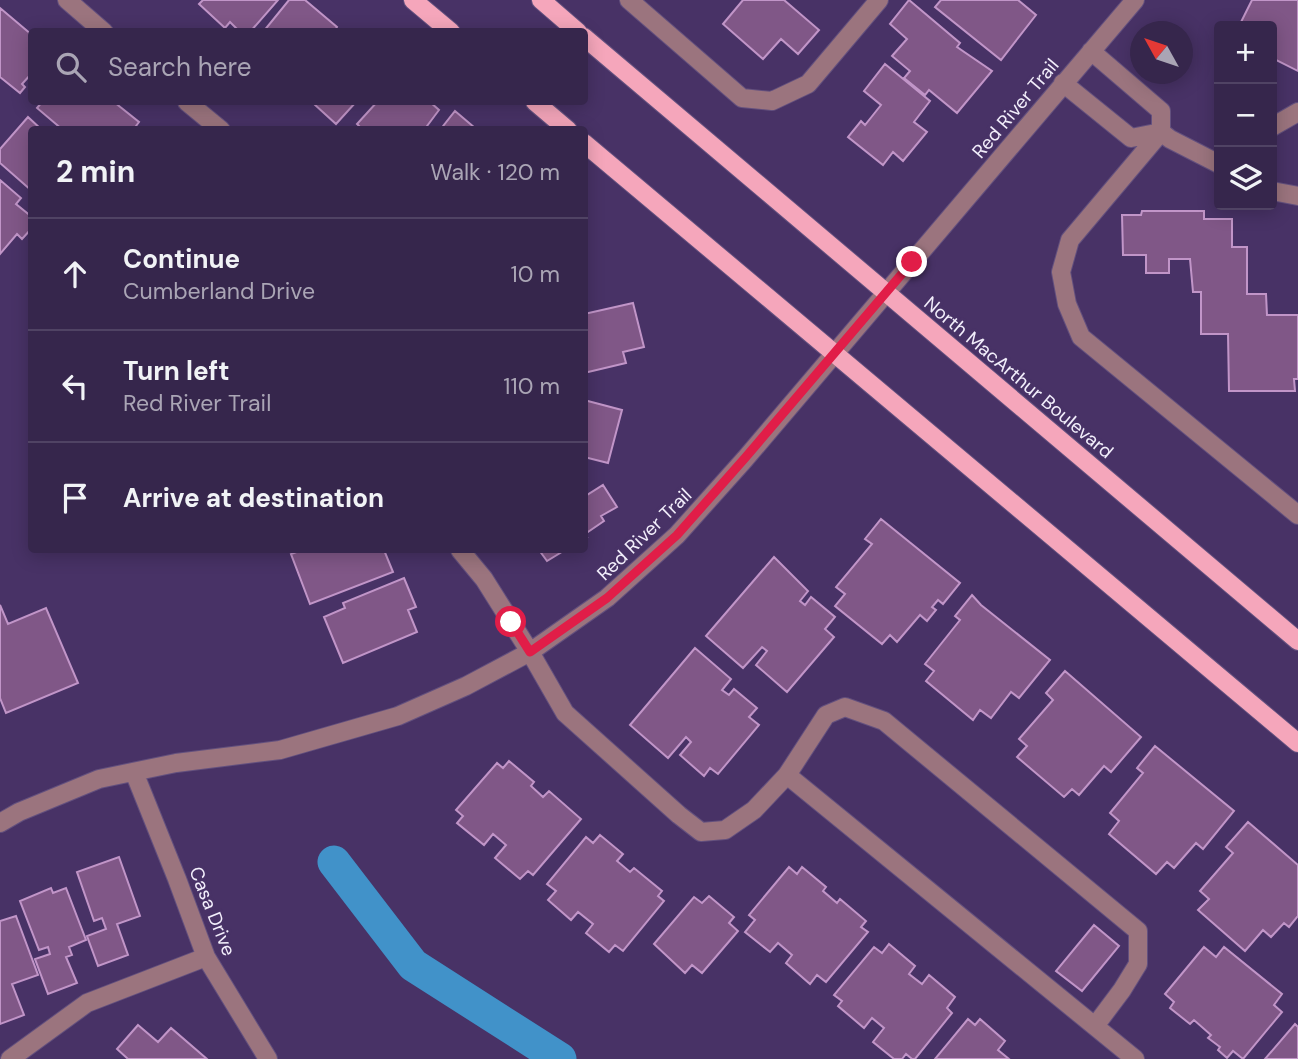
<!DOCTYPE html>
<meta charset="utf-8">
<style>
:root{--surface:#36264c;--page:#413256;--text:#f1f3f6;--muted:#aaa5b5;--line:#504364}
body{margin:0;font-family:"DM Sans",sans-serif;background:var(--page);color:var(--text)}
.controls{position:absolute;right:21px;top:21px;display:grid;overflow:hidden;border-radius:7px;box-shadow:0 4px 18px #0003}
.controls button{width:63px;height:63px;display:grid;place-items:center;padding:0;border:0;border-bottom:2px solid var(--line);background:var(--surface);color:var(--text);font:35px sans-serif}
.compass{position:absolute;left:1130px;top:21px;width:63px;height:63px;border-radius:50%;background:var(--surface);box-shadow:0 4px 18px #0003;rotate:310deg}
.stop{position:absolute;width:21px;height:21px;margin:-16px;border:5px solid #e11d48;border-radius:50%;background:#fff}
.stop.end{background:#e11d48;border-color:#fff;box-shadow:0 2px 7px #0008}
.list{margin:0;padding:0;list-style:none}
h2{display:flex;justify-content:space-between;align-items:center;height:91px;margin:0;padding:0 28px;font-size:30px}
h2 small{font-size:23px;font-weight:400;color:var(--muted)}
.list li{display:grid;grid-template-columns:46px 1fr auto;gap:21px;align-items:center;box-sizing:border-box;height:112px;padding:0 28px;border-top:2px solid var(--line)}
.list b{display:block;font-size:26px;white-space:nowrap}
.list p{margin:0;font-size:23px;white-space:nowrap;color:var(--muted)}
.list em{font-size:23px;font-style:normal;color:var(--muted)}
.icon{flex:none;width:38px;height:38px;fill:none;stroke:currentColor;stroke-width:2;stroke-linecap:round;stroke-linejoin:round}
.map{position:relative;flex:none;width:1298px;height:1059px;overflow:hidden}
.search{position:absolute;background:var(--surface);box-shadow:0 4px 18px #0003;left:28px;top:28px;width:560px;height:77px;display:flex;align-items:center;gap:18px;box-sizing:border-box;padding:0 24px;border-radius:7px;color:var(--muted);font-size:26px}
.panel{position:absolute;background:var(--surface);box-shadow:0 4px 18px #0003;left:28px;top:126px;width:560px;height:427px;border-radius:7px}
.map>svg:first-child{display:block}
</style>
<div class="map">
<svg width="1298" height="1059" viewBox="0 0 1298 1059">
<rect width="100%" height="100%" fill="#483266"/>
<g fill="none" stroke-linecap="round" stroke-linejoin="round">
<path stroke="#4192c9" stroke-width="33" d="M334,862l79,103 147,94"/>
</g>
<path fill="#805787" stroke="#c195c8" stroke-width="2" d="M203,0h75l-28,32h-10l-10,-10 -5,6 -26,-24z
M289,0h16l32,27 -3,5h-71z
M743,0h41l35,30 -21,24 -17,-15 -18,20 -40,-35z
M909,0l51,43 -3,4 35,24 -35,42 -28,-23 -4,5 -21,-17 6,-7 -18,-15 15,-17 -17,-15z
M941,0h77l18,15 -35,45 -66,-53z
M1252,0h46v71l-26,-13 1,-7 -1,-1v-24h-24l-7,-4z
M0,8l32,27v38l-10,11 3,3 -5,6 -20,-16z
M885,64l45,37 -16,21 13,10 -24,29 -10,-9 -10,13 -35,-28 13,-16 4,4 16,-20 -17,-14z
M42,102h72l25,20 -6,8h-70l-26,-22z
M316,102h40l-20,22 -22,-20z
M377,102h53l9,8 -15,20h-61l-6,-6z
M455,111l20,17 -1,2h-34z
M28,117l14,13h-10v61l-32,-28v-14z
M0,180l21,18 -5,6 16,13v11l-10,11 -5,-5 -17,20z
M1142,211h62v8h28v28h15v47h19l1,21h31v64h-4l1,12h-66l-1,-57h-27v-42h-8l-3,-33h-21v14h-23v-18h-23l-1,-40h19z
M633,303l11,44 -21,5 3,11 -42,10v-59z
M584,400l38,10 -14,53 -24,-6z
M603,485l14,22 -16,9 3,5 -19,13 2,3 -3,1v-35l2,-1 -2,-5z
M881,519l79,64 -17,21 -5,-4 -6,7 4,3 -9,11 -7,-6 -23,27 -7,-7 -8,9 -47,-38 10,-12 -9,-7 36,-43 -7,-5z
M302,550h82l9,22 -83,32 -19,-50z
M539,550h26l-18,11z
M774,557l34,34 -8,10 5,4 6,-8 24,20 -10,12 9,8 -47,55 -31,-27 11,-14 -5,-4 -19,21 -37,-32z
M404,578l12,29 -8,3 9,22 -74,31 -19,-46 21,-9 -2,-5z
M972,595l9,10 69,55 -31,38 -8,-6 -20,26 -11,-8 -7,10 -47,-39 8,-10 -9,-7 35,-44 -5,-4z
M0,605l8,19 38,-16 32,75 -72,30 -6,-15z
M695,648l36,31 -9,11 7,5 5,-6 23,19 -8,9 10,8 -41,49 -8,-6 -6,8 -24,-21 11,-13 -5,-5 -18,21 -38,-33z
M1065,671l76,66 -30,35 -7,-6 -25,29 -7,-6 -8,8 -47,-40 10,-11 -8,-7 34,-39 -7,-7z
M1155,746l79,65 -31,38 -7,-6 -22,25 -7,-6 -11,12 -47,-40 10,-13 -9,-8 33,-40 -6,-5z
M509,761l25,21 -3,4 12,11 6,-6 32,28 -48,56 -5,-4 -8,8 -25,-21 11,-13 -13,-11 -9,11 -27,-22 6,-7 -7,-6 41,-47 6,5z
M1248,822l50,43v51l-9,11 -5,-4 -13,14 -8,-7 -18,21 -47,-41 11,-11 -9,-8 33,-38 -7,-6z
M600,835l23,19 -6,7 13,11 4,-4 28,23 -4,5 6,5 -41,50 -8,-6 -6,7 -23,-19 7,-9 -15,-12 -7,8 -23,-20 8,-9 -9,-7 39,-47 7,6z
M119,857l21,59 -23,8 11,31 -30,11 -11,-30 19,-7 -4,-11 -8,3 -17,-49z
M789,867l8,7 5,-7 24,20 -3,4 14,12 3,-4 26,22 -5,6 7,5 -42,50 -9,-7 -7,9 -24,-21 6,-8 -14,-12 -8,9 -25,-20 10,-12 -6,-5z
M51,888l2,5 13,-5 20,52 -17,7 3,8 -6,2 11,26 -29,11 -13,-35 15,-5 -2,-7 -9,3 -19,-49z
M709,896l25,21 -5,6 9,8 -36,42 -10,-8 -7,8 -31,-29 40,-47 8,6z
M16,916l22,59 -26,9 12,31 -24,9v-103z
M1094,925l25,21 -37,45 -26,-20z
M889,944l26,22 -6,8 13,10 7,-9 26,22 -8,11 5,5 -37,46h-3l-6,-5 -4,5h-8l-21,-17 11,-14 -12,-10 -8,10 -26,-22 4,-5 -8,-6 40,-48 8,6z
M1204,947l12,10 8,-10 58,47 -8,11 8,7 -39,47 -10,-8 -6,7 -9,-8 2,-3 -12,-9 3,-3 -17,-15 -4,4 -20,-16 4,-6 -9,-8z
M968,1019l7,6 5,-6 25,22 -7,9 11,9h-74z
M1295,1024l3,3v32h-33z
M138,1025l20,17 13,-14 36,31h-79l-11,-10z"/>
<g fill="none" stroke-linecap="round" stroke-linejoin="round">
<g stroke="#63507e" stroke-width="20">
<path id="minor" d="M67,0l37,32
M629,0l113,98 30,3 36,-17 71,-84
M1091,51l70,60v21l-91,108 -9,32 6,32 14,33 217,178
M1063,83l68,55 30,-6
M187,102l34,28
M1272,127l26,-15
M1161,132l9,7 49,25
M1272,191l26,5
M460,550l24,29 46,73 35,61 114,102 22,17 24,-2 29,-20 33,-35 39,-60 19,-8 39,14 254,210v33l-16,26 -27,36
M134,772l43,107 29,78 62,102
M787,775l348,284
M0,823l19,-11 80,-33 77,-16 104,-13 118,-34 68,-30 64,-34 77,-54 70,-63 68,-76 390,-459
M10,1059l77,-56 119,-46"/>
</g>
<g stroke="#63507e" stroke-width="20">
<path id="major" d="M413,0l38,32
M541,0l37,32
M584,37l714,604
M535,102l33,28
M584,143l714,600"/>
</g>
<use href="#minor" stroke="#9b747e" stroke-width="18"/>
<use href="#major" stroke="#f5a6bb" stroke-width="18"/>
</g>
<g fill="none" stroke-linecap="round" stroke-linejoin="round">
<path stroke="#e11d48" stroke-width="9" d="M511,622l19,30 77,-54 70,-63 68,-77 167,-196"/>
</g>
<g text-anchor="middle" stroke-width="6" stroke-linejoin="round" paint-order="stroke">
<g font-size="19" fill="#f2eefb" stroke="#483266">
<text transform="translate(1015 108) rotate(-50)" y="7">Red River Trail</text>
<text transform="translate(1019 377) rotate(40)" y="7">North MacArthur Boulevard</text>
<text transform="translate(644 534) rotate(-44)" y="7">Red River Trail</text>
<text transform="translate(213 911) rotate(68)" y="7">Casa Drive</text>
</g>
</g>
</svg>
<div class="controls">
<button>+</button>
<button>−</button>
<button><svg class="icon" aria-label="layers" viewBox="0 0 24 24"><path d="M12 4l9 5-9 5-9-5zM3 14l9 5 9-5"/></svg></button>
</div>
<svg class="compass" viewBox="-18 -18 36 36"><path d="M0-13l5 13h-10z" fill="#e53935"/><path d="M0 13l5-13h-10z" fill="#aaa5b5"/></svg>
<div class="stop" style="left:511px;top:622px"></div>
<div class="stop end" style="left:912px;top:262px"></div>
<div class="search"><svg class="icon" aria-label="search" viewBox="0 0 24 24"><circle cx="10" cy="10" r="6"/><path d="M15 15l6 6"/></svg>Search here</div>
<section class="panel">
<h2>2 min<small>Walk · 120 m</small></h2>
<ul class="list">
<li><svg class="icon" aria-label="ahead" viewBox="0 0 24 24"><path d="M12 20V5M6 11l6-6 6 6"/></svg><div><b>Continue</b><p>Cumberland Drive</p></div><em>10 m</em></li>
<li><svg class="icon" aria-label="left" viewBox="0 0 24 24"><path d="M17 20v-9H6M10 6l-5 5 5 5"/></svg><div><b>Turn left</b><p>Red River Trail</p></div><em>110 m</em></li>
<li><svg class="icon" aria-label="arrive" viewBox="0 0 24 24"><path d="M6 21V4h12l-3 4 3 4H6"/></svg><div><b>Arrive at destination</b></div></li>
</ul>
</section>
</div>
